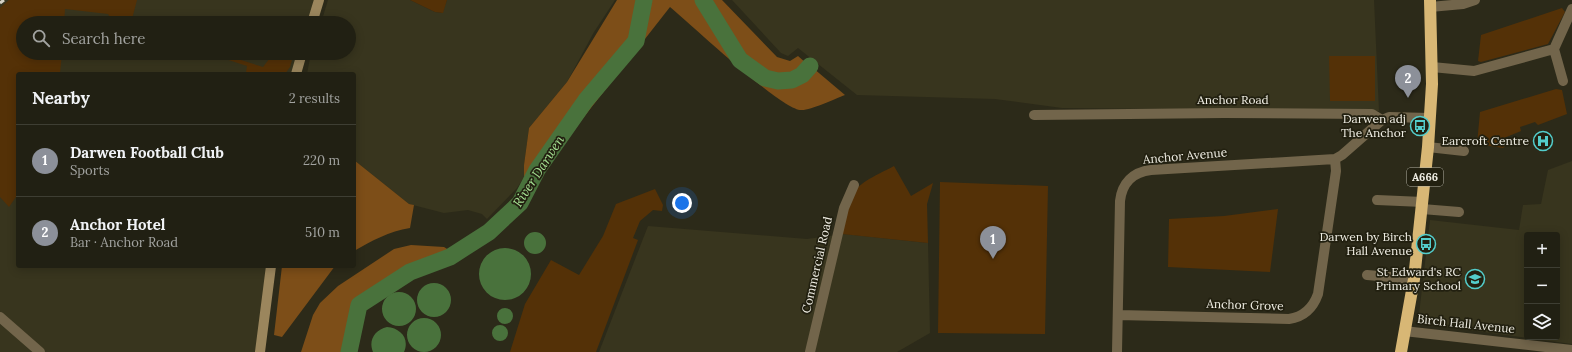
<!DOCTYPE html>
<meta charset="utf-8">
<style>
:root{--surface:#212013;--page:#2d2d21;--text:#f1f3f6;--muted:#a2a3a0;--line:#3e3e33;--accent:#8c9099}
body{margin:0;font-family:Lora,serif;background:var(--page);color:var(--text)}
.controls{position:absolute;right:12px;bottom:12px;display:grid;overflow:hidden;border-radius:4px;box-shadow:0 2px 10px #0003}
.controls button{width:36px;height:36px;display:grid;place-items:center;padding:0;border:0;border-bottom:1px solid var(--line);background:var(--surface);color:var(--text);font:20px sans-serif}
.you{position:absolute;left:682px;top:203px;width:14px;height:14px;margin:-10px;border:3px solid #fff;border-radius:50%;background:#1a73e8;box-shadow:0 0 0 6px #1a73e833}
.badge{display:grid;place-items:center;width:26px;height:26px;border-radius:50%;background:var(--accent);color:#fff;font-size:13px;font-weight:700}
.pin{position:absolute;translate:-50% -33px;filter:drop-shadow(0 1px 2px #0008)}
.pin::after{content:'';position:absolute;top:21px;width:14px;height:12px;background:inherit;clip-path:polygon(0 0,100% 0,50% 100%)}
.list{margin:0;padding:0;list-style:none}
h2{display:flex;justify-content:space-between;align-items:center;height:52px;margin:0;padding:0 16px;font-size:17px}
h2 small{font-size:13px;font-weight:400;color:var(--muted)}
.list li{display:grid;grid-template-columns:26px 1fr auto;gap:12px;align-items:center;box-sizing:border-box;height:72px;padding:0 16px;border-top:1px solid var(--line)}
.list b{display:block;font-size:15px;white-space:nowrap}
.list p{margin:0;font-size:13px;white-space:nowrap;color:var(--muted)}
.list em{font-size:13px;font-style:normal;color:var(--muted)}
.icon{flex:none;width:22px;height:22px;fill:none;stroke:currentColor;stroke-width:2;stroke-linecap:round;stroke-linejoin:round}
.map{position:relative;flex:none;width:1572px;height:352px;overflow:hidden}
.search{position:absolute;background:var(--surface);box-shadow:0 2px 10px #0003;left:16px;top:16px;width:340px;height:44px;display:flex;align-items:center;gap:10px;box-sizing:border-box;padding:0 14px;border-radius:22px;color:var(--muted);font-size:15px}
.panel{position:absolute;background:var(--surface);box-shadow:0 2px 10px #0003;left:16px;top:72px;width:340px;height:196px;border-radius:4px}
.map>svg:first-child{display:block}
</style>
<div class="map">
<svg width="1572" height="352" viewBox="0 0 1572 352">
<rect width="100%" height="100%" fill="#2c2a19"/>
<path fill="#38351e" fill-rule="evenodd" d="M0,0h320l-7,23h-290v30h281l-6,21h-280v192h253l-11,86h-260z
M328,0h82l25,12 7,1 5,-13h168l-21,32 -27,50 -38,46 -5,37v12l-7,11 -30,31 -5,-5 -14,-4 -24,3 -35,-9 -55,-44v-86h-47l4,-21h38v-30h-28z
M732,0h642l5,111 -317,-3 -67,-9 -138,-4 -59,-47 -10,8 -7,-3z
M1572,161v183l-154,-21 12,-103 89,10 4,-25 18,-1 7,-34zM1527,235h30v102h-30z
M648,226l159,13 37,-5 84,9 2,90 -33,19h-298z"/>
<path fill="#543107" d="M9,0h128l-6,23h-20v-4l-3,-5 -43,-5 -1,14h-41v30h39l-2,20 -42,1v120l-9,13 -9,-10v-189z
M410,0h37l-4,13 -8,-1z
M1562,8l3,4 -17,32 -67,18 -3,-1 3,-26z
M207,53h12l44,14 10,-13 21,-1 -4,14 -5,7 -39,-1 1,-7z
M1329,56h46v45h-45z
M1556,89l6,1 5,24 -29,11 -3,-3 -15,5 1,4 -17,7 2,7 -3,3 -26,-4 3,-32z
M894,166l17,30 22,-13 -6,21 1,39 -86,-9c3,-13 5,-31 12,-42 7,-11 29,-20 40,-26z
M940,182l108,4 -3,148 -107,-1z
M655,189l8,16 -1,6 -9,-1 -13,11 -7,17 5,2 -42,112h-86l15,-48 26,-44 28,15 24,-39 13,-32z
M1278,209l-8,63 -102,-5 1,-48 55,-3z"/>
<path fill="#7d4e18" d="M617,0h23l-9,40 -107,137v-12l5,-37 38,-46z
M648,0h51c9,14 17,28 26,41 5,7 8,15 14,21 22,22 51,31 74,6l32,27c-10,4 -34,15 -43,15 -19,2 -111,-86 -132,-103l-112,143 30,-44 51,-63z
M708,0h14l55,57 13,4 8,-5 8,7c-9,6 -18,12 -29,12 -28,1 -55,-54 -69,-75z
M354,160l55,44 5,1 -4,23c-21,3 -38,13 -56,23z
M411,245l33,2 8,5 -43,16 -55,34 -12,50h-41l12,-37 7,-12 18,-17 56,-37z
M282,266h53l-53,71 -8,-2z"/>
<path fill="#49723c" d="M524 243a11 11 0 1 1 22 0a11 11 0 1 1-22 0Z
M479 274a26 26 0 1 1 52 0a26 26 0 1 1-52 0Z
M417 300a17 17 0 1 1 34 0a17 17 0 1 1-34 0Z
M382 309a17 17 0 1 1 34 0a17 17 0 1 1-34 0Z
M497 316a8 8 0 1 1 16 0a8 8 0 1 1-16 0Z
M407 335a17 17 0 1 1 34 0a17 17 0 1 1-34 0Z
M492 333a8 8 0 1 1 16 0a8 8 0 1 1-16 0Z
M387,327c13,1 23,11 17,25h-31c-5,-12 2,-22 14,-25z"/>
<g fill="none" stroke-linecap="round" stroke-linejoin="round">
<path stroke="#49723c" stroke-width="17" d="M703,0l37,60 25,18 13,3 14,-1 10,-5 8,-9
M349,352l10,-47 51,-33 40,-15 39,-25 31,-29 17,-33 49,-70 50,-59 8,-41"/>
<path stroke="#72654b" stroke-width="10" d="M1430,7l33,-3 12,-4
M1432,67l42,4 80,-22
M1563,81l-9,-32 18,-40
M1034,115l190,-2 148,1 10,6 7,-3 41,1
M1428,147l36,4
M1377,200l46,2
M1422,209l37,3
M1367,275l47,4
M1118,315l171,4c14,-2 24,-11 29,-25l18,-123 -1,-12
M0,317l40,35
M1404,331l168,19
M810,352l34,-144 10,-23
M1117,352l3,-151c2,-18 13,-29 31,-31l184,-11 7,-4 40,-35"/>
<path stroke="#9b865d" stroke-width="10" d="M312,23l7,-23
M296,74l6,-21
M260,352l11,-86"/>
<path stroke="#d8b775" stroke-width="12" d="M1401,352l13,-73 14,-132 4,-63 -2,-84"/>
<path stroke="#d5d3c8" stroke-width="3" stroke-dasharray="8 4" stroke-linecap="butt" d="M0,3l4,-3"/>
</g>
<defs>
<g id="bus-ring" transform="scale(1)"><circle r="9.5" fill="#222010" stroke="#53cdcb" stroke-width="1.5"/><path d="M-5-6H5V4H4V6H2V4H-2V6H-4V4H-5ZM-3.5-4V0h7V-4ZM-3.5 1.2v1.5H-2V1.2ZM2 1.2v1.5H3.5V1.2Z" fill="#53cdcb"/></g>
<g id="hospital-ring" transform="scale(1)"><circle r="9.5" fill="#222010" stroke="#53cdcb" stroke-width="1.5"/><path d="M-5-5h3v3.5h4V-5h3V5h-3V1.5h-4V5h-3Z" fill="#53cdcb"/></g>
<g id="school-ring" transform="scale(1)"><circle r="9.5" fill="#222010" stroke="#53cdcb" stroke-width="1.5"/><path d="M0-5L7-2L0 1L-7-2ZM-4 1L0 2.5L4 1V4Q0 6-4 4Z" fill="#53cdcb"/></g>
</defs>
<g fill-rule="evenodd">
<use href="#bus-ring" x="1420" y="126"/>
<use href="#hospital-ring" x="1543" y="141"/>
<use href="#bus-ring" x="1426" y="244"/>
<use href="#school-ring" x="1475" y="279"/>
</g>
<g text-anchor="middle" stroke-width="3.5" stroke-linejoin="round" paint-order="stroke">
<rect fill="#222010" stroke="#b2b0a4" stroke-width="1" x="1407" y="168" width="36" height="18" rx="3"/>
<g font-size="11" font-weight="bold" fill="#efede3">
<text x="1425" y="181">A666</text>
</g>
<g font-size="12" fill="#efede3" stroke="#222010">
<text x="1233" y="104">Anchor Road</text>
<text transform="translate(1185 156) rotate(-5)" y="4">Anchor Avenue</text>
<text transform="translate(817 265) rotate(-77)" y="4">Commercial Road</text>
<text transform="translate(1245 305) rotate(2)" y="4">Anchor Grove</text>
<text transform="translate(1466 324) rotate(6)" y="4">Birch Hall Avenue</text>
</g>
<g font-size="12" fill="#efede3" stroke="#222010" text-anchor="end">
<text x="1406" y="123">Darwen adj<tspan x="1406" dy="14">The Anchor</tspan></text>
<text x="1529" y="145">Earcroft Centre</text>
<text x="1412" y="241">Darwen by Birch<tspan x="1412" dy="14">Hall Avenue</tspan></text>
<text x="1461" y="276">St Edward's RC<tspan x="1461" dy="14">Primary School</tspan></text>
</g>
<g font-size="13" font-style="italic" fill="#a6e293" stroke="#222010">
<text transform="translate(538 171) rotate(-57)" y="5">River Darwen</text>
</g>
</g>
</svg>
<div class="controls">
<button>+</button>
<button>−</button>
<button><svg class="icon" aria-label="layers" viewBox="0 0 24 24"><path d="M12 4l9 5-9 5-9-5zM3 14l9 5 9-5"/></svg></button>
</div>
<div class="you"></div>
<div class="pin badge" style="left:993px;top:259px">1</div>
<div class="pin badge" style="left:1408px;top:98px">2</div>
<div class="search"><svg class="icon" aria-label="search" viewBox="0 0 24 24"><circle cx="10" cy="10" r="6"/><path d="M15 15l6 6"/></svg>Search here</div>
<section class="panel">
<h2>Nearby<small>2 results</small></h2>
<ul class="list">
<li><span class="badge">1</span><div><b>Darwen Football Club</b><p>Sports</p></div><em>220 m</em></li>
<li><span class="badge">2</span><div><b>Anchor Hotel</b><p>Bar · Anchor Road</p></div><em>510 m</em></li>
</ul>
</section>
</div>
